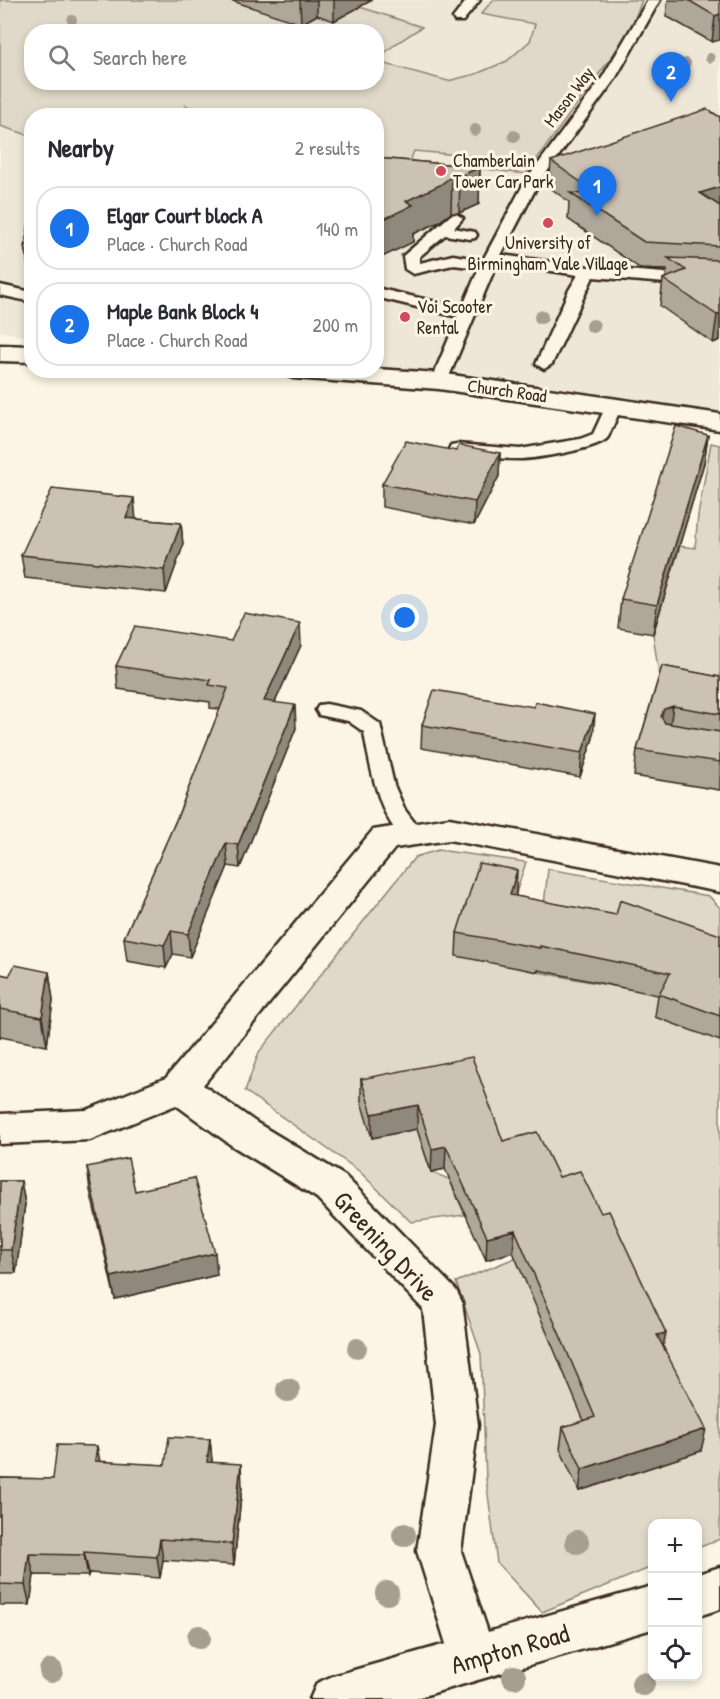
<!DOCTYPE html>
<meta charset="utf-8">
<style>
:root{--surface:#fff;--page:#f7f7f7;--text:#2b2b33;--muted:#7c7c81;--line:#e1e1e2;--accent:#1a73e8}
body{margin:0;font-family:"Patrick Hand",sans-serif;background:var(--page);color:var(--text)}
.controls{position:absolute;right:18px;bottom:18px;display:grid;overflow:hidden;border-radius:12px;box-shadow:0 3px 9px #0003}
.controls button{width:54px;height:54px;display:grid;place-items:center;padding:0;border:0;border-bottom:2px solid var(--line);background:var(--surface);color:var(--text);font:30px sans-serif}
.you{position:absolute;left:405px;top:618px;width:21px;height:21px;margin:-15px;border:4px solid #fff;border-radius:50%;background:#1a73e8;box-shadow:0 0 0 9px #1a73e833}
.badge{display:grid;place-items:center;width:39px;height:39px;border-radius:50%;background:var(--accent);color:#fff;font-size:20px;font-weight:700}
.pin{position:absolute;translate:-50% -50px;filter:drop-shadow(0 2px 3px #0008)}
.pin::after{content:'';position:absolute;top:32px;width:21px;height:18px;background:inherit;clip-path:polygon(0 0,100% 0,50% 100%)}
.list{margin:0;padding:0;list-style:none}
h2{display:flex;justify-content:space-between;align-items:center;height:78px;margin:0;padding:0 24px;font-size:26px}
h2 small{font-size:20px;font-weight:400;color:var(--muted)}
.list li{display:grid;grid-template-columns:39px 1fr auto;gap:18px;align-items:center;box-sizing:border-box;height:84px;margin:0 12px 12px;padding:0 12px;border:2px solid var(--line);border-radius:24px}
.list b{display:block;font-size:22px;white-space:nowrap}
.list p{margin:0;font-size:20px;white-space:nowrap;color:var(--muted)}
.list em{font-size:20px;font-style:normal;color:var(--muted)}
.icon{flex:none;width:33px;height:33px;fill:none;stroke:currentColor;stroke-width:2;stroke-linecap:round;stroke-linejoin:round}
.map{position:relative;flex:none;width:720px;height:1699px;overflow:hidden}
.search{position:absolute;background:var(--surface);box-shadow:0 3px 9px #0003;left:24px;top:24px;width:360px;height:66px;display:flex;align-items:center;gap:15px;box-sizing:border-box;padding:0 21px;border-radius:24px;color:var(--muted);font-size:22px}
.panel{position:absolute;background:var(--surface);box-shadow:0 3px 9px #0003;left:24px;top:108px;width:360px;height:270px;border-radius:24px}
.map>svg:first-child{display:block}
</style>
<div class="map">
<svg width="720" height="1699" viewBox="0 0 720 1699">
<rect width="100%" height="100%" fill="#fcf5e5"/>
<filter id="ink" filterUnits="userSpaceOnUse"><feTurbulence type="fractalNoise" baseFrequency=".0167" numOctaves="2"/><feDisplacementMap in="SourceGraphic" scale="12" xChannelSelector="R" yChannelSelector="G"/><feConvolveMatrix kernelMatrix="1 2 1 2 8 2 1 2 1" color-interpolation-filters="sRGB"/></filter>
<g filter="url(#ink)">
<path fill="#eee6d6" fill-rule="evenodd" d="M0,0h720v413l-259,-41 -84,-4 -1,-252h-344l-1,222 -31,-7zM32,32h344v50h-344z"/>
<path fill="#e0d8c8" stroke="#8e8173" stroke-width="1.5" fill-rule="evenodd" d="M0,0h275l82,6 65,21 -25,16 -15,12 3,9 63,17 28,-7 31,-13 23,-20 5,-17 -54,-10 12,-14h149l-13,33 -103,141 -50,-6 5,-11 -67,-6 -4,10h-33l-1,-45 -168,-1 -23,-10 13,10 -166,1 -1,20 -31,-10zM32,32h344v50h-344z
M711,443l9,2v256l-59,-11 -8,-56 27,-88 15,2 3,-33z
M438,850l88,12 -10,31 -39,-7 61,86 96,18 -19,-62 -72,-14 5,-45 161,27 11,12v26l-12,22 12,85v498l-22,9v-24h-46v43l-110,45 -45,-49 -11,-84 -5,-125 -25,-72 59,-24 186,193 -284,-322 14,43 18,7 16,36 -54,7 -52,-51 -114,-80 14,-39 156,-195z"/>
<g fill="none" stroke-linecap="round" stroke-linejoin="round">
<g stroke="#3b2a1e" stroke-width="5">
<path id="service" d="M467,0h13l-17,21h-8l-2,-3z
M648,0h12l-45,79 -77,105 -37,71 87,12 114,9 18,-1v10l-18,1 -109,-9 -41,87 -8,5 -8,-5 33,-74 9,-15 -81,-12 -50,118 -8,5 -6,-2 -2,-3 27,-64 -82,-20v-9l86,20 17,-40 -26,-3 -40,9 -8,-5 -2,-13 48,-41 5,-1 7,4 -9,10 21,4 2,3 -2,3 -5,1 -25,-4 -26,22 1,6 33,-8 30,5 41,-77 78,-105z
M0,285l32,7v10l-32,-7z
M614,401l8,5 -14,31c-8,12 -74,22 -90,22 -20,0 -41,-3 -61,-5l-6,-1 -2,-4 2,-4 6,-1 63,5 60,-10 13,-5 13,-28z
M326,704l35,7 19,13 14,61 11,25 18,24 -3,5c-37,11 -52,-83 -56,-107l-16,-11 -29,-6 -3,-5 3,-5z"/>
</g>
<g stroke="#3b2a1e" stroke-width="5">
<path id="minor" d="M449,818l271,50v24l-271,-52 -54,8 -192,237 54,38 88,53 111,114 6,12 16,123 -17,126 27,81 164,-46v43l-239,70h-103l7,-16 16,-7 113,-32 -29,-93 19,-126 -13,-116 -106,-111 -86,-53 -55,-40 -86,35 -90,4v-30l87,-4 79,-32 207,-248z
M720,1567v42l-22,7v-42z"/>
</g>
<g stroke="#3b2a1e" stroke-width="5">
<path id="secondary" d="M0,345l32,1v16l-32,-1z
M376,369l63,4 281,41v16l-281,-41 -146,-11 -9,-3 -3,-5h95z"/>
</g>
<use href="#service" fill="#fcf5e5" fill-rule="evenodd"/>
<use href="#minor" fill="#fcf5e5" fill-rule="evenodd"/>
<use href="#secondary" fill="#fcf5e5" fill-rule="evenodd"/>
</g>
<g fill="#a89e8f">
<circle cx="72" cy="20" r="5"/>
<circle cx="710" cy="58" r="5"/>
<circle cx="686" cy="63" r="5"/>
<circle cx="666" cy="75" r="6"/>
<circle cx="475" cy="130" r="6"/>
<circle cx="514" cy="136" r="6"/>
<circle cx="541" cy="317" r="7"/>
<circle cx="593" cy="326" r="7"/>
<circle cx="357" cy="1348" r="10"/>
<circle cx="288" cy="1390" r="12"/>
<circle cx="404" cy="1535" r="12"/>
<circle cx="577" cy="1542" r="12"/>
<circle cx="387" cy="1593" r="12"/>
<circle cx="199" cy="1637" r="12"/>
<circle cx="51" cy="1671" r="12"/>
<circle cx="514" cy="1677" r="12"/>
<circle cx="643" cy="1684" r="12"/>
</g>
<path fill="#afa79a" stroke="#3b2a1e" stroke-width="1.5" d="M230,0h142l-38,21 -17,-6 -16,9z
M668,0h52l-8,42 -46,-26z
M720,117v223l-7,3 -53,-37 3,-27 3,-2 1,-7 -26,-1 -73,-50 1,-17 -20,-15 2,-26z
M376,158l104,9 -1,37 -20,9h-8l-12,9 -26,12v8z
M32,207v76h-2l-5,-38z
M708,435l-4,28 -51,171 -35,-6 3,-29z
M456,451l44,2 -1,23 -25,49 -92,-18v-23z
M136,519l45,4 2,23 -17,47 -141,-15 -4,-23z
M231,641l70,4 -26,57 21,26 -56,140 -12,-2 -38,91 -17,-3 -7,14 -39,-7 -3,-23 53,-120 43,-109 -10,-1v-6l-92,-13 -2,-23z
M662,666l58,11v113l-86,-14 3,-26z
M422,725l171,13 -13,39 -159,-29z
M516,893l-1,3 205,39v106l-65,-24 3,-22 -120,-25v2l-82,-16 1,-23z
M49,972l4,28 -6,46 -46,-9 -1,2v-65l9,2z
M361,1079l142,62 56,36 104,169 38,105 -122,40 -19,-42 3,-22 21,-6 -71,-169 -27,8 -41,-91 -14,3 -14,-43 -45,9 -11,-36z
M87,1167l48,24 82,84 -102,24 -25,-109z
M0,1181h21l4,23 -9,69h-16z
M210,1439l2,24 30,23 -8,79 -71,-5 -3,18 -71,-5 -1,3 -54,-1 -4,30h-30v-127l53,1 47,-17 65,3z"/>
<path fill="#8f887d" stroke="#3b2a1e" stroke-width="1.5" d="M300,0h17v15l-16,9z
M334,0h38l-38,21z
M720,14v26l-8,2 3,-26z
M480,167l-1,37 -20,9 1,-37z
M452,176l-1,37 -12,9 -26,12v8l-37,18v-37l30,-22z
M720,187v26l-20,-20z
M720,314v26l-7,3 4,-28z
M708,435l-4,28 -51,171 4,-29z
M500,453l-1,23 -25,49 1,-23z
M134,498l2,23 -10,-3z
M181,523l2,23 -17,47 -2,-23z
M300,623l1,22 -36,79 -1,-23z
M295,705l1,23 -56,140 -2,-23z
M673,706l-4,27 -8,-16 3,-8z
M595,714l-2,24 -13,39 2,-24z
M226,843l2,23 -38,91 -2,-23z
M517,870l-1,23 -8,26 2,-24z
M171,931l2,23 -7,14 -2,-23z
M49,972l4,28 -6,46 -5,-29z
M418,1105l-1,24 -45,9v-24z
M446,1146l-1,23 -14,3 1,-23z
M21,1181l4,23 -9,69 -5,-23z
M515,1230l-2,22 -27,8 1,-23z
M215,1253l2,22 -102,24 -4,-22z
M666,1333l-5,22 -4,-20z
M706,1429l-5,22 -122,40 3,-22z
M210,1439l2,22 -3,23 -2,-22z
M97,1446l4,21 -6,-6z
M241,1464l1,22 -8,79 -2,-21z
M160,1539l3,21 -3,18 -3,-21z
M84,1552l5,21 -1,3 -4,-21z
M29,1554l5,21 -4,30 -5,-20z"/>
<path fill="#ccc2b3" stroke="#3b2a1e" stroke-width="1.5" d="M688,0h32v14l-5,2z
M707,109l13,8v70l-20,6 20,13v40l-76,-4 -74,-49 29,2 -48,-34z
M376,158l104,9 -20,9h-8l-12,9 -34,16 7,4 -37,18z
M32,207v38h-7z
M668,258l52,2v54l-3,1 -54,-36 23,-9z
M676,426l32,9 -51,170 -36,-6z
M406,441l50,10 3,-6 41,8 -25,49 -93,-18z
M52,489l82,9 -8,20 55,5 -17,47 -143,-15z
M244,613l56,10 -36,78 31,4 -57,140 -12,-2 -38,91 -17,-3 -7,14 -40,-7 53,-120 51,-130 -19,-3 2,-5 -95,-14 19,-40 96,15z
M662,666l58,11v37l-47,-8 -9,3 -3,8 4,6 55,9v30l-83,-12z
M434,690l100,17 1,-5 60,12 -13,39 -160,-28z
M479,863l38,7 -7,25 106,20 4,-15 100,35v81l-61,-22 11,-21 -130,-27v2l-83,-15z
M15,965l34,7 -7,45 -42,-8v-35l9,2z
M472,1057l31,84 34,-9 22,45 21,-6 21,42 8,-2 57,122 -9,2 49,94 -124,40 -19,-42 32,-10 -80,-187 -28,7 -41,-91 -14,3 -14,-44 -46,9 -11,-35z
M128,1158l7,33 59,-13 21,75 -104,24 -24,-110z
M0,1181h21l-10,69h-11z
M169,1437l41,2 -3,23 34,2 -9,80 -72,-5 -3,18 -73,-5v3l-55,-1 -4,31 -25,-1v-106l53,1 4,-34 40,1 -2,15 70,4z"/>
</g>
<g fill="#d1495b" stroke="#fcf5e5" stroke-width="2">
<circle cx="441" cy="171" r="6"/>
<circle cx="548" cy="223" r="6"/>
<circle cx="405" cy="317" r="6"/>
</g>
<g text-anchor="middle" stroke-width="6" stroke-linejoin="round" paint-order="stroke">
<g font-size="18" fill="#3b2a1e" stroke="#fcf5e5">
<text transform="translate(569 97) rotate(-53)" y="6">Mason Way</text>
<text transform="translate(507 391) rotate(8)" y="6">Church Road</text>
</g>
<g font-size="18" fill="#3b2a1e" stroke="#fcf5e5" text-anchor="start">
<text x="453" y="167">Chamberlain<tspan x="453" dy="21">Tower Car Park</tspan></text>
<text x="548" y="249" text-anchor="middle">University of<tspan x="548" dy="21">Birmingham Vale Village</tspan></text>
<text x="417" y="313">Voi Scooter<tspan x="417" dy="21">Rental</tspan></text>
</g>
<g font-size="26" fill="#3b2a1e" stroke="#fcf5e5">
<text transform="translate(386 1246) rotate(47)" y="9">Greening Drive</text>
<text transform="translate(510 1649) rotate(-16)" y="9">Ampton Road</text>
</g>
</g>
</svg>
<div class="controls">
<button>+</button>
<button>−</button>
<button><svg class="icon" aria-label="locate" viewBox="0 0 24 24"><circle cx="12" cy="12" r="6"/><path d="M12 2v4M12 18v4M2 12h4M18 12h4"/></svg></button>
</div>
<div class="you"></div>
<div class="pin badge" style="left:597px;top:216px">1</div>
<div class="pin badge" style="left:671px;top:102px">2</div>
<div class="search"><svg class="icon" aria-label="search" viewBox="0 0 24 24"><circle cx="10" cy="10" r="6"/><path d="M15 15l6 6"/></svg>Search here</div>
<section class="panel">
<h2>Nearby<small>2 results</small></h2>
<ul class="list">
<li><span class="badge">1</span><div><b>Elgar Court block A</b><p>Place · Church Road</p></div><em>140 m</em></li>
<li><span class="badge">2</span><div><b>Maple Bank Block 4</b><p>Place · Church Road</p></div><em>200 m</em></li>
</ul>
</section>
</div>
